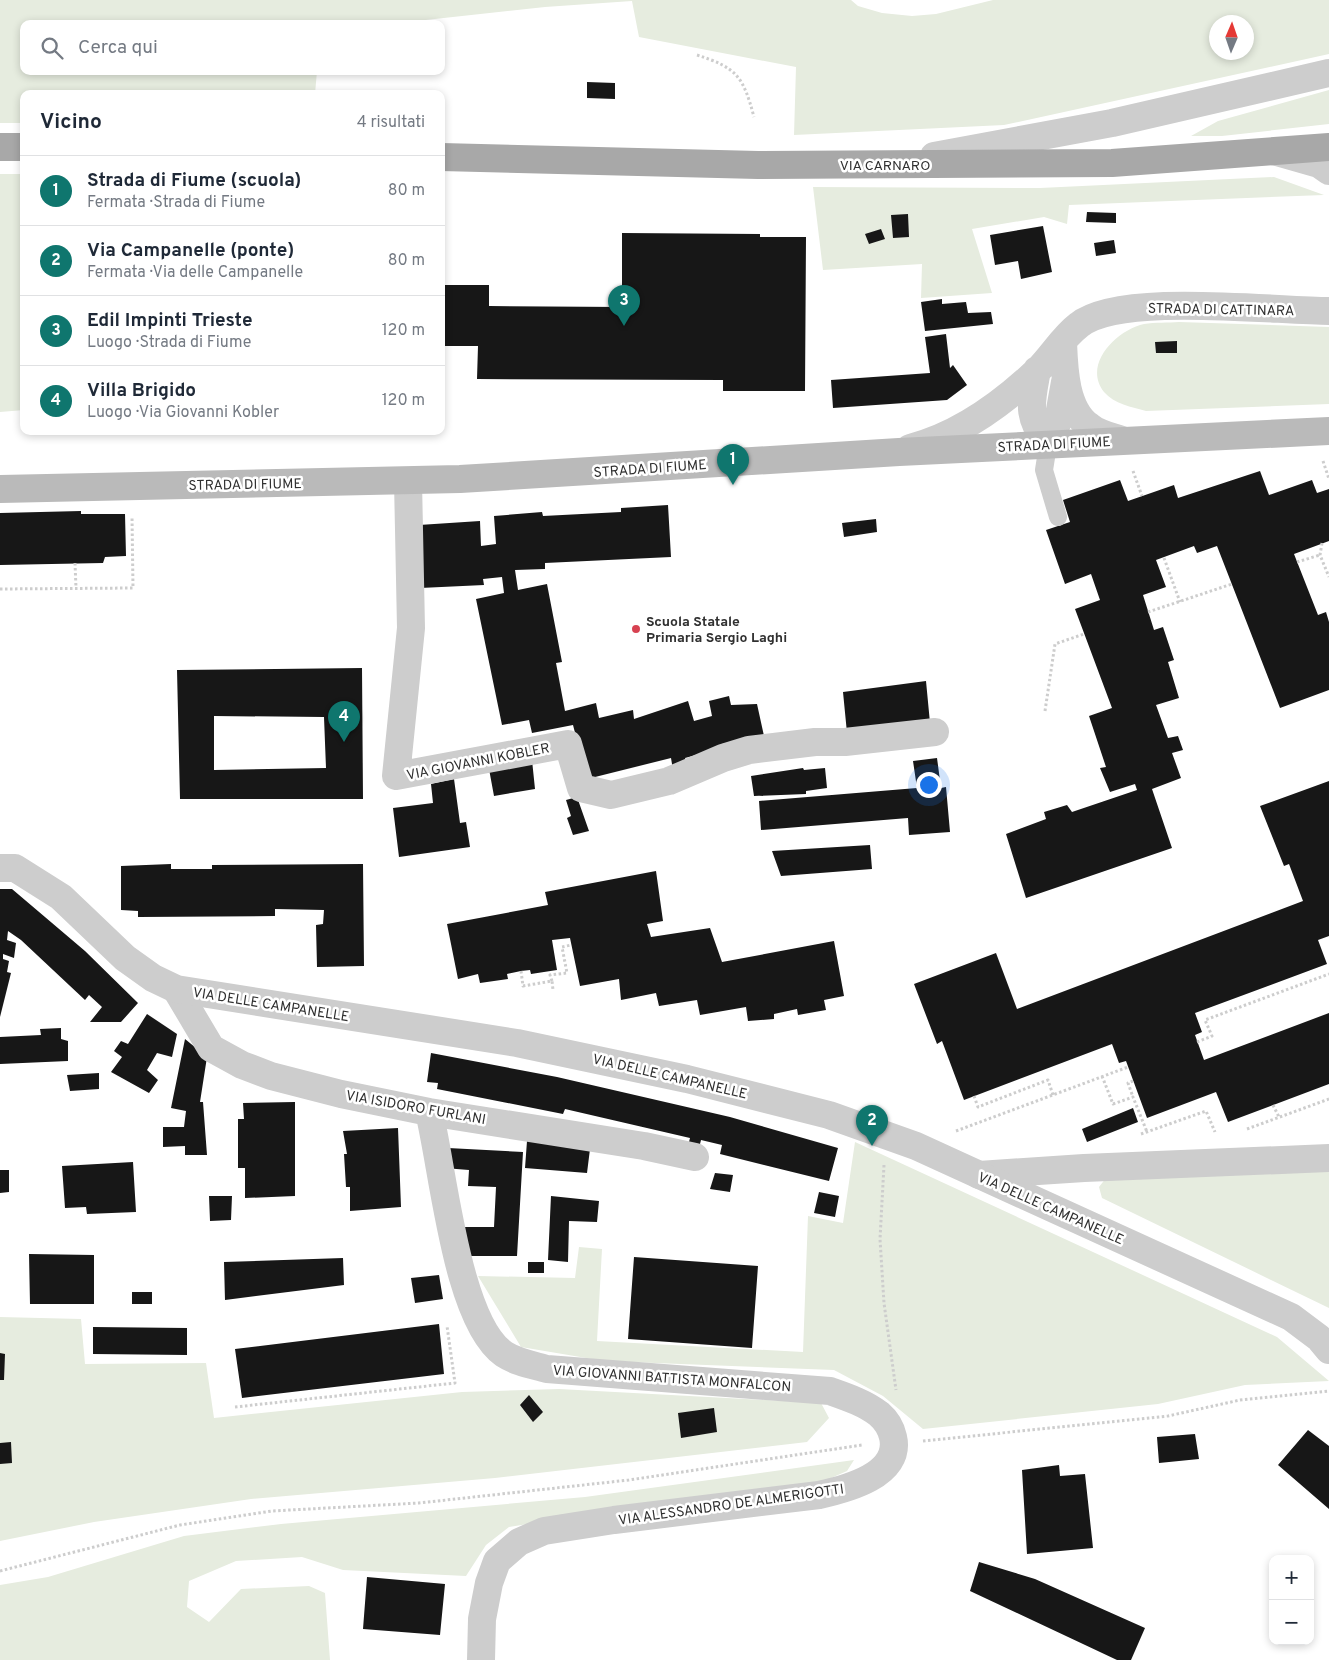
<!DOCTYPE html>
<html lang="it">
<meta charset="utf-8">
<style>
:root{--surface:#fff;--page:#f2f2f3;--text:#1f2937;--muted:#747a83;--line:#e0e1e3;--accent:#0f766e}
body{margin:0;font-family:Overpass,sans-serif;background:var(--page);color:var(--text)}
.controls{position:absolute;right:15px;bottom:15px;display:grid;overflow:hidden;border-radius:10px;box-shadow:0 2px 8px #0003}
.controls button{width:45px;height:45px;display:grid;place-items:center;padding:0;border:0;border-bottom:1px solid var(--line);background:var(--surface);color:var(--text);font:25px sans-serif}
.compass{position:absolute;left:1209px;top:15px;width:45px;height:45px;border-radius:50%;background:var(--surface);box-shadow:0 2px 8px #0003;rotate:2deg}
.you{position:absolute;left:928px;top:784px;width:18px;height:18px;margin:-12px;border:4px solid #fff;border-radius:50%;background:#1a73e8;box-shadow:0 0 0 8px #1a73e833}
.badge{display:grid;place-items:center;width:32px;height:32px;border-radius:50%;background:var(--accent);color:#fff;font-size:16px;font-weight:700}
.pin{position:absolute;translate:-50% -41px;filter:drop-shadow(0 1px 2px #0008)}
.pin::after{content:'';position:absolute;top:26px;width:18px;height:15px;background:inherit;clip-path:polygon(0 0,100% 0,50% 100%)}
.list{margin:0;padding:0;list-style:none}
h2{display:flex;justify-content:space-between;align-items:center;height:65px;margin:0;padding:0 20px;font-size:21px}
h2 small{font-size:16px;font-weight:400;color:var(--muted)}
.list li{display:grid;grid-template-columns:32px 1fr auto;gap:15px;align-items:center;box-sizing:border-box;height:70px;padding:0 20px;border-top:1px solid var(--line)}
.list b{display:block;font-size:19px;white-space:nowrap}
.list p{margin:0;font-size:16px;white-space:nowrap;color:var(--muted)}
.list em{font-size:16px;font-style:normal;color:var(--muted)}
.icon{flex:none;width:28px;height:28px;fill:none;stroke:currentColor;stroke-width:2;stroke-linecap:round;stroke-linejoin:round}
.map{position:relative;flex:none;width:1329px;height:1660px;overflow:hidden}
.search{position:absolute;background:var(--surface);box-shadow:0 2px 8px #0003;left:20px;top:20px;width:425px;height:55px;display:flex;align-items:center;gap:12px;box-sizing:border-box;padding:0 18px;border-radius:10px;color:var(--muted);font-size:19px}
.panel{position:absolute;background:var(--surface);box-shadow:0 2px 8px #0003;left:20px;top:90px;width:425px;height:345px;border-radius:10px}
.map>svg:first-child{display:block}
</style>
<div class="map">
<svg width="1329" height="1660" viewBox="0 0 1329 1660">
<rect width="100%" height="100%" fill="#fff"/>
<path fill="#e6ecdf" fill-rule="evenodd" d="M0,0h851l7,6 24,7 30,3 24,-2 57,-14h336v54l-325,71 -210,10 2,-68 -157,-30 -7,-36 -87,6 -156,17h-365v47h293l-2,23h-291v29h-24zM1216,22h30v30h-30z
M1329,90v34l-107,12h-31l27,-15z
M0,174h24v236l-24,2z
M1274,177l50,18 -255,10 -2,19 -23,-7 -72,12 20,64 -71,5 1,-34 -99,6 -10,-83 227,1z
M1179,322l150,5v77l-183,7c-14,-4 -32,-7 -42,-19 -22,-28 13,-62 40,-68 11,-2 24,-1 35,-2z
M441,363h4v26h-4z
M855,1142l422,195 52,44 -84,4 -87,19 -235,25 -40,-33 -49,-26 -230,-9 -83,-14 -43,-71 97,2 4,-31 23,2 -5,92 206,11 5,-136 35,7z
M1329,1171v137l-227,-110 -3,-11 7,-9z
M0,1317l81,2 4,45 121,-1 8,55 248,-26 97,-3 262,14 8,15 -22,24 -312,36 -244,21 -157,23 -94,19z
M854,1460l-7,11 -25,11 -207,28 -106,17 -23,18 -20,31 -123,-6 -41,-13 -66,4 -47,20 -2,26 22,15 32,-33 68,-3 16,7 5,67h-330v-75l48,-8 136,-41 97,-12 304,-27z"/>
<path fill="#171717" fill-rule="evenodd" d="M587,82l28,1v16l-28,-1z
M1087,212l29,1v10l-30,-1z
M908,214l1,23 -16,1 -2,-23z
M1043,226l9,46 -31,7 -3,-18 -23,4 -5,-30z
M881,229l4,10 -16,5 -4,-10z
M622,233l138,1v3h46l-1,154h-82v-11l-246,-1 1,-33h-35v-61h46v21l133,1z
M1114,240l2,13 -20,3 -2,-13z
M942,299v5l24,-2 2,11 23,-1 2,12 -68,7 -4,-29z
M946,334l4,34 3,-3 14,20 -20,15 -114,8 -2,-28 99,-7 -5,-36z
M1177,341v12h-21l-1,-11z
M1260,471l9,24 43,-15 5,13 12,-4v52l-35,13 24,61 8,-3 3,10v68l-49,18 -63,-162 -20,7 -3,-7 -38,14 10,27 -23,8 11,35 9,-3 11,33 -6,2 11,36 -23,7 12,33 10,-2 5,14 -11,3 9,25 -29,11 20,59 -146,50 -20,-64 40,-15 -2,-7 23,-7 5,7 65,-22 -2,-6 -25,8 -10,-24 6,-1 -17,-51 23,-8 -37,-99 25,-9 -9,-26 -26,10 -19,-54 24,-8 -7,-22 57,-20 8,21 46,-16 4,13z
M668,505l3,52 -126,6v6l-30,1 3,20 29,-6 15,78 -6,1 9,48 31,-8 3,15 34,-8 1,9 54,-18 6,20 18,-5 -3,-15 20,-5 2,9 26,-1 7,32 -42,8v4l-37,10 3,8 -15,4 -2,-12 -84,21 -14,-54 -41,8 -3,-13 -27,5 -26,-126 28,-6 -2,-16 -19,2 1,6 -64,3 -1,-63 61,-4 1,25 15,-2 -2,-28 48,-4 1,4 78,-4v-4z
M81,511v3h44l1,42 -21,1 -2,6 -103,2v-52z
M876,519l1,13 -33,5 -2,-14z
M362,668l1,131h-183l-3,-129zM214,716l110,1 2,51 -112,2z
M926,681l4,42 -83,10 -4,-41z
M937,758l4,30 5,-1 4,45 -41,3 -1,-17 -147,12 -2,-29 158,-13 -4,-27z
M532,760l3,29 -41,7 -5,-27z
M803,768l1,2 21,-2 2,20 -21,3v3l-52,2 -3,-20z
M454,779l6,44 6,-1 4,25 -71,10 -6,-49 40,-5 -2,-19z
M1329,781v155l-11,4 9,24 -132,49 7,19 -7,3 9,25 125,-47v71l-101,38 -12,-30 -69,26 -21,-57 -7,2 -7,-19 -148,56 -22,-59 -5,3 -23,-60 82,-31 21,56 286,-108 -14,-37 -5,2 -24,-60z
M577,797l12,34 -16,4 -6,-17 4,-2 -5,-16z
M870,845l2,24 -91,7 -9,-25z
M171,864v5h41v-4l151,-1 1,102 -47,1 -1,-42 7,-1 1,-14 -49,-1v7l-137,1v-6l-17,-1v-44z
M656,871l7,50 -16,3 4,13 59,-9 12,34 112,-21 10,55 -20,4 2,10 -28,5 -1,-6 -23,5v5l-26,2 -2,-14 -46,8 -3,-15 -38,6 -3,-13 -35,7 -2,-21 -39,7 -10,-48 -18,2 5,30 -26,4 -1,-4 -9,1 -14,3 1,5 -28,4 -2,-9 -20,5 -11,-55 101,-19 -3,-13z
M0,889h12l73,62 53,52 -17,19h-31l12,-15 -13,-12 -4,5 -64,-60 -13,-9 -1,9 9,3 -2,15 -11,-4v5l6,2 -2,11 4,1 -11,44z
M147,1014l30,20 -5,23 -15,-4 -10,17 11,10 -9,13 -38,-21 11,-15 -8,-6 7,-10 7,3z
M61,1028v11l7,2v20l-68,3v-27l41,-2 -1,-6z
M185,1039l22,18 -7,45h3l4,53h-22v-9l-22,1v-20h21l2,-16 -15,-3z
M431,1053l126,24 173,40 108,31 -9,33 -109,-27 2,-9 -21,-5 -2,8 -11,-2 2,-8 -125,-29 -2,5 -126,-25 1,-6 -11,-1z
M99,1073v16l-29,2 -3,-16z
M295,1102v94l-50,2v-30h-7v-49h6l-1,-16z
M1133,1108l5,14 -51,20 -5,-13z
M398,1128l3,79 -51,4v-24h-4l-2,-33h3l-4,-23z
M527,1141l63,8 -3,24 -62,-5z
M448,1148l75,4 -6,104h-48l-8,-29h33l2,-40 -28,-1 1,-16 -25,-2z
M133,1162l3,50 -49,2 -1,-7 -21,1 -3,-42z
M0,1170h9v22l-9,1z
M715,1173l18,2 -3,17 -20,-3z
M819,1192l20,4 -4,21 -21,-4z
M209,1196h23l-1,24 -21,1z
M551,1196l48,5 -2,21 -28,-1 -1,41 -20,-2z
M29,1254l65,1v49h-64z
M634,1257l124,9 -6,82 -124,-9z
M343,1258l1,27 -119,15 -1,-38z
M528,1262h16v11h-16z
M439,1275l4,24 -28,4 -4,-25z
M132,1292h20v12h-20z
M439,1324l5,50 -202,24 -7,-49z
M93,1327l94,1v27l-94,-1z
M0,1353l5,1 -1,26h-4z
M529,1395l14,17 -10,10 -13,-17z
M714,1408l3,24 -36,6 -3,-25z
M1308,1430l21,16v63l-51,-44z
M1195,1434l4,25 -40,4 -2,-26z
M11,1442l1,21 -12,1v-21z
M1059,1465l1,11 25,-2 8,74 -66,6 -5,-84z
M979,1562l56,17 110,49 -14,32h-14l-147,-69z
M367,1577l78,7 -5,51 -77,-6z"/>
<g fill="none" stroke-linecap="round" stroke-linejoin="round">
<path stroke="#cdcdcd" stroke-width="3" stroke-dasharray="2.5 2.5" stroke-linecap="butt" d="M697,55c40,13 46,21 57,62
M1323,461l6,18
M1133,471l9,25
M1322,543l-2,12 9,22
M1164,558l16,44
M1297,562l23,-7
M75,563l1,25
M0,589l133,-1 -1,-71
M1148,612l84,-28
M1045,711l10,-67 29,-10
M521,971l2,15 29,-5 1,9
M552,981l-2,-6 17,-2 -5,-26 9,-2
M1197,1042l15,-6 -7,-16 124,-46
M1102,1076l11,28 20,-7 14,35
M1133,1081l-5,2 5,14
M974,1096l4,11 70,-27 5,15
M1273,1105l6,12
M1247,1129l82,-30
M956,1131l172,-64
M1141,1134l65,-23 9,21
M884,1165l-4,74 4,64 12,87
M235,1407l220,-24 -8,-57
M923,1441l245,-25 72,-16 89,-9
M0,1571l180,-46 92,-14 147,-8 210,-23 233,-35"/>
<path stroke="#cdcdcd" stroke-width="18" d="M1048,445l-4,25 14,47"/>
<path stroke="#cdcdcd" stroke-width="28" d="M408,481l3,147 -15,148 172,-32 13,44 30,7 58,-14 54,-23 26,-8 66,-8h30l90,-10
M176,989l35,59 31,17 29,11 70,18 88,18 215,34 51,11
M429,1112c14,55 27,209 75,242 12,8 29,11 43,15l283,22c17,6 35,12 49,23 7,6 12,14 14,23 9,38 -47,52 -74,58l-205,25 -70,11 -25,11 -22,19 -8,22 -7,36 -1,41
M979,1175l105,-7 245,-10"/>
<path stroke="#cdcdcd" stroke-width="28" d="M1277,152l42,12 10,7
M934,156l178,-33 217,-50
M1063,342c1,26 2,67 26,84 9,8 21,10 33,14
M1037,370c-6,34 -11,45 11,75
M1048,445l10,-24 7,-39
M910,448c48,-12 92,-44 128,-78 14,-14 25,-33 41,-45 40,-33 195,-14 250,-14
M0,868h15l46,29 64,61 28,20 23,11 341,54 170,36 142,36 87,31 375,171 28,21 10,12"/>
<path stroke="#bababa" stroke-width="28" d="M0,489l460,-10 439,-27 430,-21"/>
<path stroke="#a8a8a8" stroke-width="28" d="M0,147h24
M441,157l317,8 354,-2 217,-16"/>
</g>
<circle fill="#d74251" stroke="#fff" stroke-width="2" cx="636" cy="629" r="5"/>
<g text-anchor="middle" stroke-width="5" stroke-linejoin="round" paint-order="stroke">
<g font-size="14" fill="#303030" stroke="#fff">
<text x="885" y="170">VIA CARNARO</text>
<text transform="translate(1221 309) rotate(1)" y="5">STRADA DI CATTINARA</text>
<text transform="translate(1054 444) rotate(-3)" y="5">STRADA DI FIUME</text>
<text transform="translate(650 468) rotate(-4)" y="5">STRADA DI FIUME</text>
<text transform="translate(245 484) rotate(-1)" y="5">STRADA DI FIUME</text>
<text transform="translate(478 761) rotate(-11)" y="5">VIA GIOVANNI KOBLER</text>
<text transform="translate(271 1004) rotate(9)" y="5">VIA DELLE CAMPANELLE</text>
<text transform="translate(670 1076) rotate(13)" y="5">VIA DELLE CAMPANELLE</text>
<text transform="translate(416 1107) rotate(10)" y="5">VIA ISIDORO FURLANI</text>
<text transform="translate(1051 1208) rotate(24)" y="5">VIA DELLE CAMPANELLE</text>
<text transform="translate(672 1378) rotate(4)" y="5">VIA GIOVANNI BATTISTA MONFALCON</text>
<text transform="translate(731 1504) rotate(-8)" y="5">VIA ALESSANDRO DE ALMERIGOTTI</text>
</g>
<g font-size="14" font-weight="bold" fill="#303030" stroke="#fff" text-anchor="start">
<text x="646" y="626">Scuola Statale<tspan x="646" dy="16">Primaria Sergio Laghi</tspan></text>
</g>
</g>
</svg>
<div class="controls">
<button>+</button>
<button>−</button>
</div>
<svg class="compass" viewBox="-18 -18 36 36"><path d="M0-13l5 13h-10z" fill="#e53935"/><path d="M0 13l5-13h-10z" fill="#747a83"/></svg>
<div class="you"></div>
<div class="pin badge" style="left:733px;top:485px">1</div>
<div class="pin badge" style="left:872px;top:1146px">2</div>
<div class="pin badge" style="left:624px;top:326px">3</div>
<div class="pin badge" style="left:344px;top:742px">4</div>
<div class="search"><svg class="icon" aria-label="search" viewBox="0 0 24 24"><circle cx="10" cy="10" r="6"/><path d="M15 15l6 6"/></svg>Cerca qui</div>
<section class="panel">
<h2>Vicino<small>4 risultati</small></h2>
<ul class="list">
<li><span class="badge">1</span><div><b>Strada di Fiume (scuola)</b><p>Fermata · Strada di Fiume</p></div><em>80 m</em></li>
<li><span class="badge">2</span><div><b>Via Campanelle (ponte)</b><p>Fermata · Via delle Campanelle</p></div><em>80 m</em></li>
<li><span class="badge">3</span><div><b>Edil Impinti Trieste</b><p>Luogo · Strada di Fiume</p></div><em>120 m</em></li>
<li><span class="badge">4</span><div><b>Villa Brigido</b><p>Luogo · Via Giovanni Kobler</p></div><em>120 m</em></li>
</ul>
</section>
</div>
